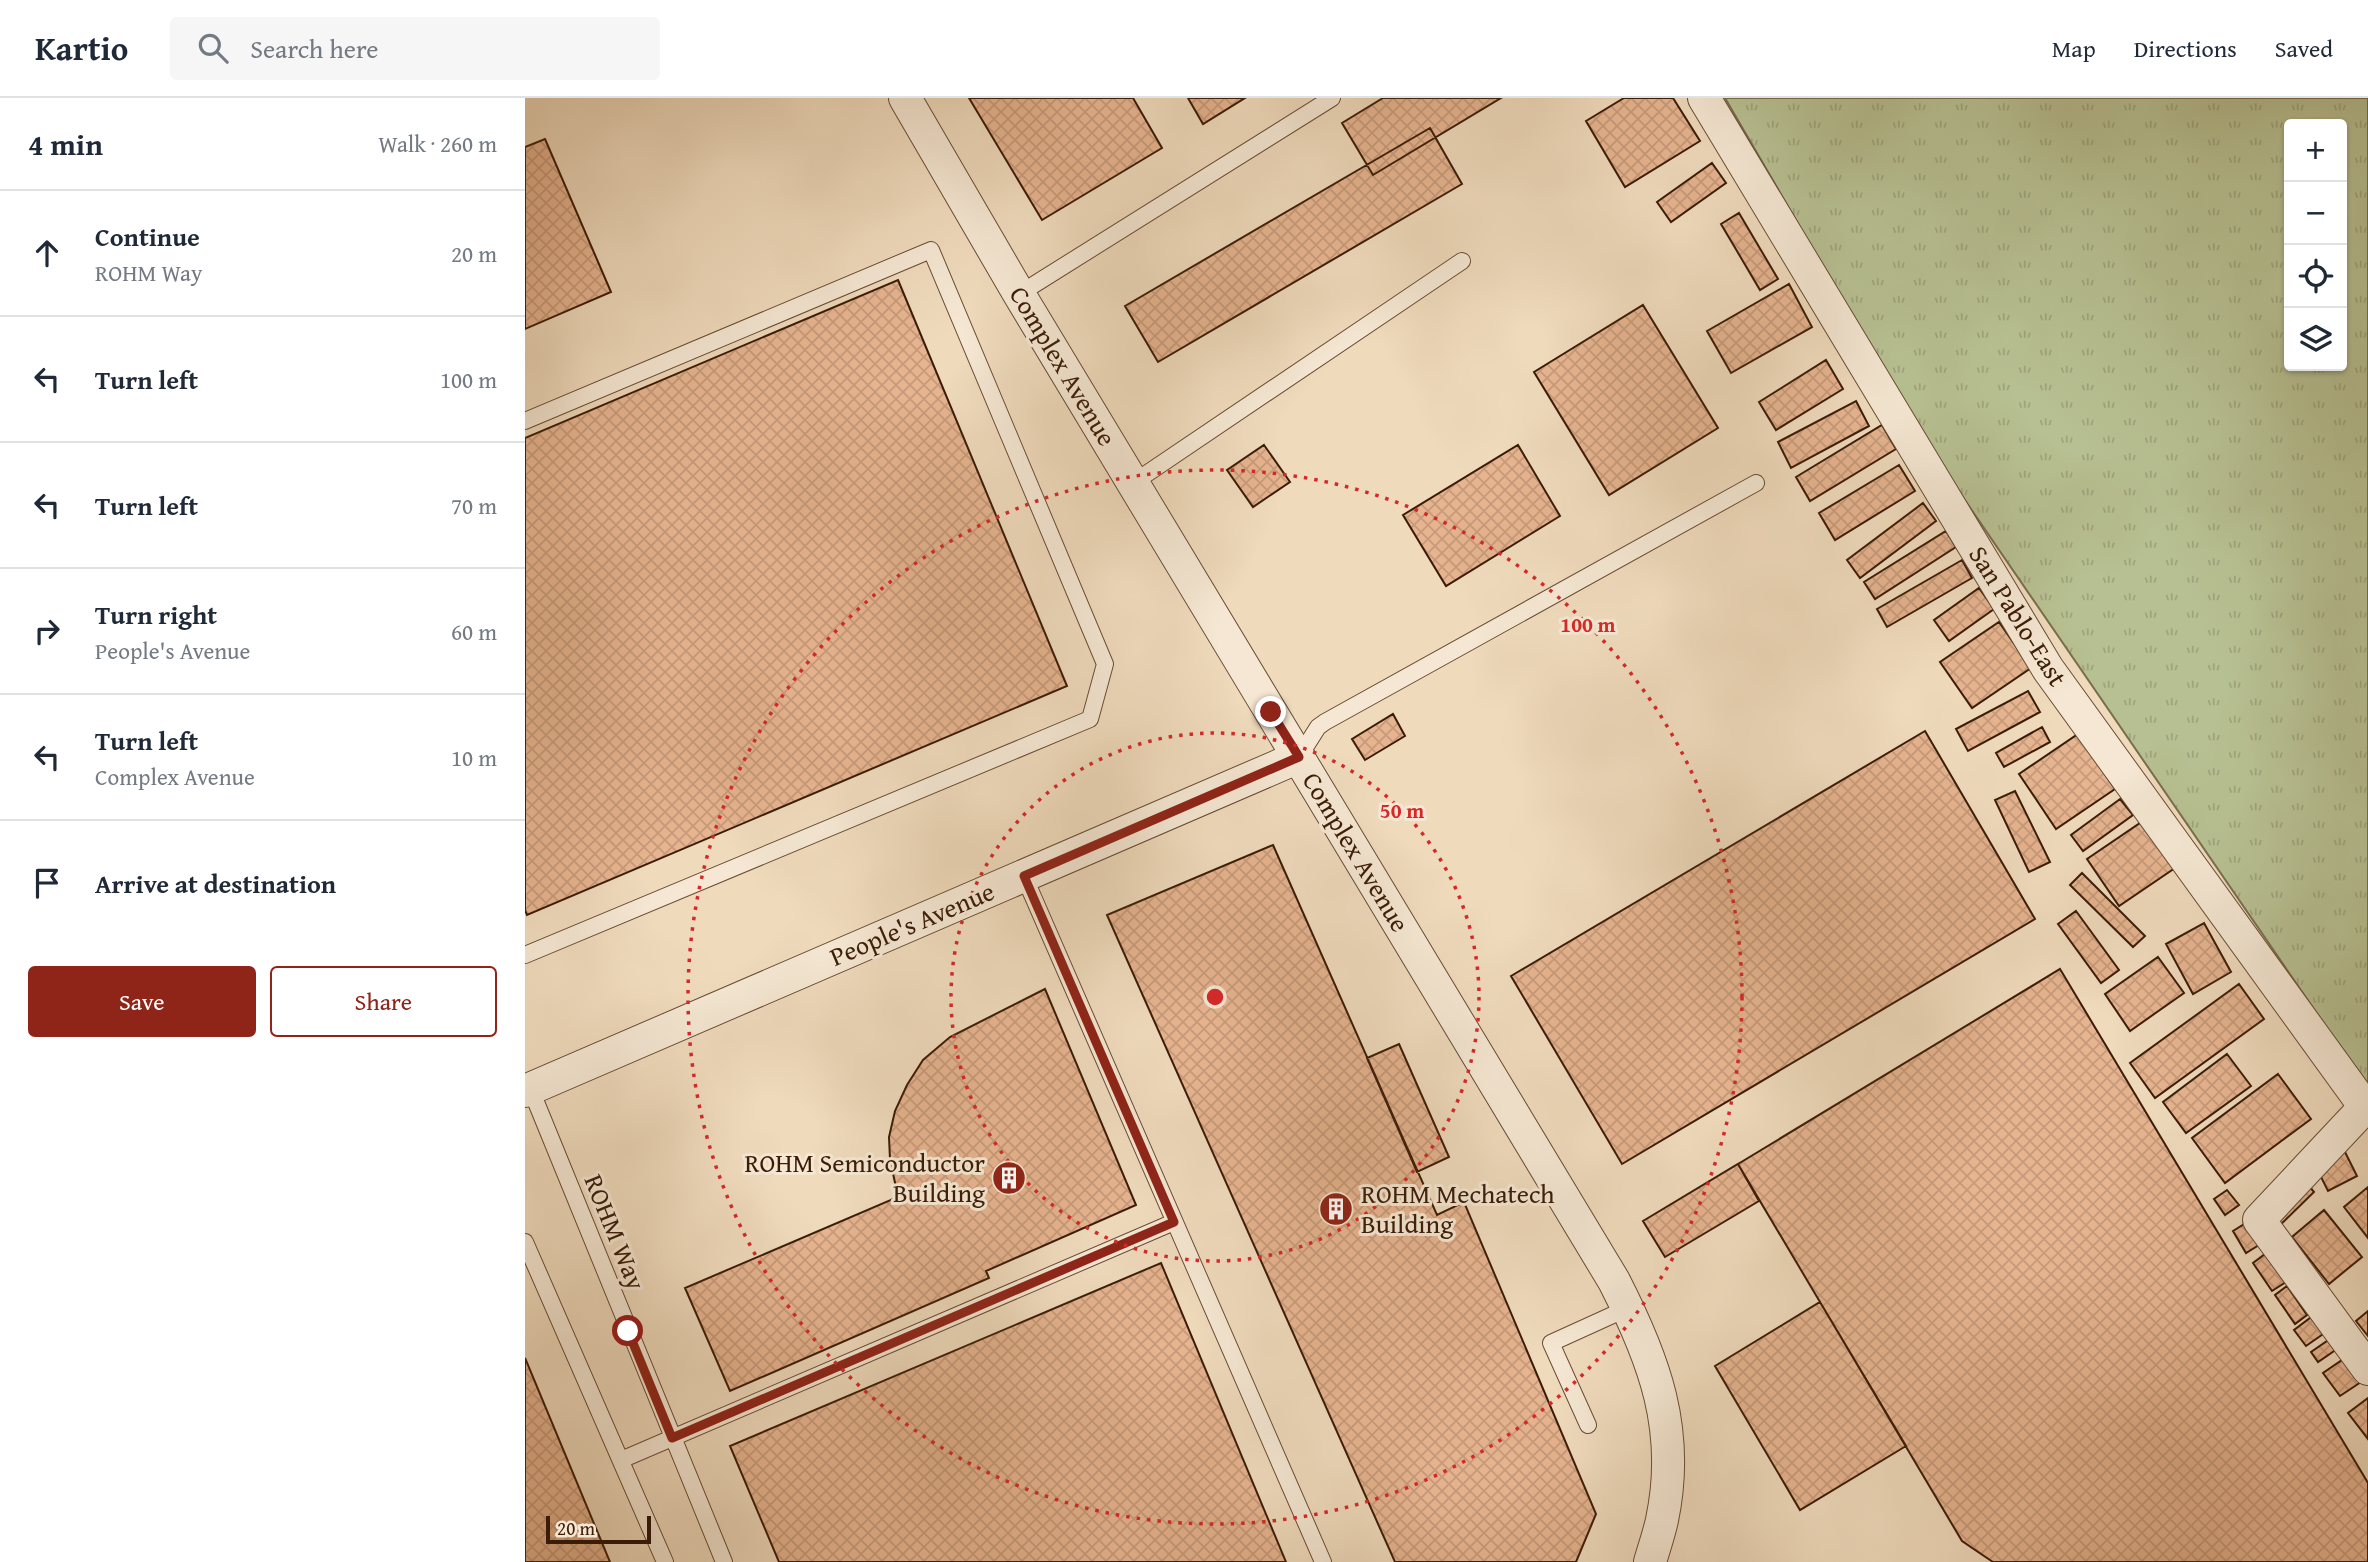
<!DOCTYPE html>
<meta charset="utf-8">
<style>
:root{--surface:#fff;--page:#f6f6f7;--text:#1f2937;--muted:#747a83;--line:#e0e1e3;--accent:#8f2418}
body{margin:0;font-family:"Gentium Book Plus",serif;background:var(--page);color:var(--text)}
.controls{position:absolute;right:21px;top:21px;display:grid;overflow:hidden;border-radius:7px;box-shadow:0 2px 5px #0004}
.controls button{width:63px;height:63px;display:grid;place-items:center;padding:0;border:0;border-bottom:2px solid var(--line);background:var(--surface);color:var(--text);font:35px sans-serif}
.scale{position:absolute;left:21px;bottom:18px;width:105px;box-sizing:border-box;padding-left:7px;border:4px solid #3b1c07;border-top:0;font-size:19px;line-height:24px;white-space:nowrap;color:#3b1c07;-webkit-text-stroke:5px #f5e7d3;paint-order:stroke}
.stop{position:absolute;width:21px;height:21px;margin:-16px;border:5px solid #8f2418;border-radius:50%;background:#fff}
.stop.end{background:#8f2418;border-color:#fff;box-shadow:0 2px 7px #0008}
.list{margin:0;padding:0;list-style:none}
h2{display:flex;justify-content:space-between;align-items:center;height:91px;margin:0;padding:0 28px;font-size:30px}
h2 small{font-size:23px;font-weight:400;color:var(--muted)}
.list li{display:grid;grid-template-columns:46px 1fr auto;gap:21px;align-items:center;box-sizing:border-box;height:126px;padding:0 28px;border-top:2px solid var(--line)}
.list b{display:block;font-size:26px;white-space:nowrap}
.list p{margin:0;font-size:23px;white-space:nowrap;color:var(--muted)}
.list em{font-size:23px;font-style:normal;color:var(--muted)}
.actions{display:flex;gap:14px;padding:21px 28px}
.actions a{flex:1;padding:16px 0;border:2px solid var(--accent);border-radius:7px;text-align:center;font-size:24px;color:var(--accent)}
.actions .main{background:var(--accent);color:#fff}
.icon{flex:none;width:38px;height:38px;fill:none;stroke:currentColor;stroke-width:2;stroke-linecap:round;stroke-linejoin:round}
.map{position:relative;flex:none;width:1843px;height:1464px;overflow:hidden}
header{display:flex;align-items:center;gap:42px;box-sizing:border-box;height:98px;padding:0 35px;background:var(--surface);border-bottom:2px solid var(--line)}
header strong{font-size:33px}
nav{display:flex;gap:38px;margin-inline-start:auto;font-size:24px}
.search{width:490px;height:63px;background:var(--page);display:flex;align-items:center;gap:18px;box-sizing:border-box;padding:0 24px;border-radius:7px;color:var(--muted);font-size:26px}
main{display:flex}
aside{flex:1;background:var(--surface)}
.map>svg:first-child{display:block}
</style>
<header>
<strong>Kartio</strong>
<div class="search"><svg class="icon" aria-label="search" viewBox="0 0 24 24"><circle cx="10" cy="10" r="6"/><path d="M15 15l6 6"/></svg>Search here</div>
<nav><a>Map</a><a>Directions</a><a>Saved</a></nav>
</header>
<main>
<aside>
<h2>4 min<small>Walk · 260 m</small></h2>
<ul class="list">
<li><svg class="icon" aria-label="ahead" viewBox="0 0 24 24"><path d="M12 20V5M6 11l6-6 6 6"/></svg><div><b>Continue</b><p>ROHM Way</p></div><em>20 m</em></li>
<li><svg class="icon" aria-label="left" viewBox="0 0 24 24"><path d="M17 20v-9H6M10 6l-5 5 5 5"/></svg><div><b>Turn left</b></div><em>100 m</em></li>
<li><svg class="icon" aria-label="left" viewBox="0 0 24 24"><path d="M17 20v-9H6M10 6l-5 5 5 5"/></svg><div><b>Turn left</b></div><em>70 m</em></li>
<li><svg class="icon" aria-label="right" viewBox="0 0 24 24"><path d="M7 20v-9h11M14 6l5 5-5 5"/></svg><div><b>Turn right</b><p>People's Avenue</p></div><em>60 m</em></li>
<li><svg class="icon" aria-label="left" viewBox="0 0 24 24"><path d="M17 20v-9H6M10 6l-5 5 5 5"/></svg><div><b>Turn left</b><p>Complex Avenue</p></div><em>10 m</em></li>
<li><svg class="icon" aria-label="arrive" viewBox="0 0 24 24"><path d="M6 21V4h12l-3 4 3 4H6"/></svg><div><b>Arrive at destination</b></div></li>
</ul>
<div class="actions"><a class="main">Save</a><a>Share</a></div>
</aside>
<div class="map">
<svg width="1843" height="1464" viewBox="0 0 1843 1464">
<defs>
<pattern id="grass-tufts" width="24" height="20" patternUnits="userSpaceOnUse" patternTransform="scale(1.75)"><rect width="24" height="20" fill="#b7c092"/><path d="M3 7l-1-3M5 7V3M7 7l1-3M15 17l-1-3M17 17v-4M19 17l1-3" fill="none" stroke="#9ea47c"/></pattern>
<pattern id="building-cross-hatch" width="8" height="8" patternUnits="userSpaceOnUse" patternTransform="scale(1.75)"><rect width="8" height="8" fill="#e6b48f"/><path d="M0 0l8 8M0 8l8-8" fill="none" stroke="#c69a7a"/></pattern>
</defs>
<rect width="100%" height="100%" fill="#efdabc"/>
<filter id="stains"><feTurbulence type="fractalNoise" baseFrequency=".00286" numOctaves="4"/><feColorMatrix values="0 0 0 0 .2 0 0 0 0 .09 0 0 0 0 .02 0 0 0 .5 -.17"/></filter>
<radialGradient id="worn" r=".72"><stop offset=".6" stop-color="#630" stop-opacity="0"/><stop offset="1" stop-color="#630" stop-opacity=".3"/></radialGradient>
<path fill="url(#grass-tufts)" stroke="#796e4c" stroke-width="2" fill-rule="evenodd" d="M1200,0h643v990l-443,-646zM1764,26h53v242h-53z"/>
<path fill="url(#building-cross-hatch)" stroke="#3b1c07" stroke-width="2" d="M444,0h164l29,50 -120,72z
M663,0h57l-42,26z
M858,0h118l-128,77 -31,-52z
M1099,0h49l27,43 -75,46 -39,-66z
M905,30l32,56 -304,178 -33,-56z
M20,41l66,153 -86,37v-182z
M1187,65l14,20 -55,39 -14,-20z
M1214,115l39,66 -18,11 -39,-66z
M373,182l169,406 -540,229 -2,-5v-472z
M1264,186l23,43 -81,46 -24,-42z
M1118,207l75,123 -109,67 -75,-123z
M1301,262l17,29 -67,41 -17,-28z
M1331,303l13,25 -78,42 -13,-26z
M1357,327l14,24 -86,52 -14,-24z
M739,347l26,37 -37,25 -26,-37z
M993,347l42,71 -114,70 -43,-71z
M1374,367l16,26 -80,49 -16,-27z
M1398,405l13,18 -76,57 -13,-18z
M1421,433l10,16 -81,52 -11,-17z
M1437,462l10,18 -85,49 -10,-18z
M1454,490l15,21 -45,32 -15,-21z
M1474,524l32,46 -59,40 -32,-46z
M1503,593l12,21 -72,39 -12,-22z
M868,616l12,22 -40,24 -13,-21z
M1517,629l8,15 -46,25 -8,-14z
M1400,633l110,188 -413,245 -111,-188z
M1553,636l37,55 -59,40 -37,-55z
M1490,693l35,71 -21,10 -34,-72z
M1595,701l13,16 -50,36 -12,-16z
M1618,723l32,47 -56,38 -32,-47z
M748,747l164,370 27,-13 132,312 -20,48h-181l-288,-647z
M1557,775l63,63 -12,11 -63,-62z
M1551,813l43,59 -18,13 -43,-59z
M1679,825l27,49 -38,22 -27,-50z
M1633,859l26,36 -54,38 -25,-37z
M1535,871l308,514v79h-375l-31,-21 -224,-377z
M1714,886l25,35 -109,79 -25,-35z
M520,891l91,216 -150,66 3,7 -259,113 -45,-103 213,-91 -8,-38 -1,-22 6,-26 12,-26 16,-25 27,-23z
M874,946l50,113 -32,15 -50,-114z
M1702,956l24,32 -65,47 -23,-31z
M1753,976l33,45 -86,64 -33,-45z
M1818,1050l14,28 -29,15 -14,-28z
M1213,1066l21,37 -94,56 -22,-36z
M1779,1082l10,12 -40,39 -10,-12z
M1843,1089v51l-24,-31z
M1702,1092l12,15 -14,10 -11,-16z
M1799,1112l38,47 -33,27 -37,-47z
M1721,1125l13,22 -13,8 -13,-22z
M1740,1156l21,28 -14,9 -19,-28z
M636,1165l125,299h-507l-49,-116z
M1762,1188l20,29 -12,9 -20,-29z
M1295,1204l86,144 -106,64 -85,-144z
M1843,1213v25l-12,-15z
M1789,1217l12,17 -20,14 -12,-16z
M1805,1241l7,10 -19,13 -7,-10z
M0,1260l85,204h-85z
M1820,1260l16,24 -21,14 -17,-23z
M1843,1300v41l-20,-26z"/>
<g fill="none" stroke-linecap="round" stroke-linejoin="round">
<g stroke="#684c34" stroke-width="18">
<path id="lane" d="M494,196l313,-196
M0,323l406,-171 174,414 -15,55 -565,236
M608,385l329,-222
M774,659l19,-30 7,-5 431,-239
M499,778l299,686
M4,987l195,477
M0,1144l140,320
M1063,1327l-37,-82 77,-35
M96,1362l553,-238"/>
</g>
<g stroke="#684c34" stroke-width="34">
<path id="street" d="M380,0l114,196 595,987c40,78 67,149 48,239 -3,14 -8,28 -12,42
M1179,0l344,571 320,442
M0,993l774,-334
M1840,1009l-106,113 109,149"/>
</g>
<use href="#lane" stroke="#f5e7d3" stroke-width="16"/>
<use href="#street" stroke="#f5e7d3" stroke-width="32"/>
</g>
<g fill="none" stroke-linecap="round" stroke-linejoin="round">
<path stroke="#8f2418" stroke-width="9" d="M103,1233l44,107 502,-216 -150,-346 275,-119 -28,-45"/>
</g>
<g fill="none" stroke="#d62828" stroke-width="3.5" stroke-dasharray="3.5 7">
<circle cx="690" cy="899" r="264"/>
<circle cx="690" cy="899" r="527"/>
</g>
<defs>
<g id="building-disc" transform="scale(1.75)"><circle r="9.5" fill="#8f2418" stroke="#f5e7d3"/><path d="M-4-6H4V6H1V3H-1V6H-4ZM-2.5-4.3h1.7v1.8h-1.7ZM.8-4.3h1.7v1.8H.8ZM-2.5-1h1.7V.8h-1.7ZM.8-1h1.7V.8H.8Z" fill="#fff"/></g>
</defs>
<g fill-rule="evenodd">
<use href="#building-disc" x="484" y="1080"/>
<use href="#building-disc" x="811" y="1111"/>
</g>
<g text-anchor="middle" stroke-width="6" stroke-linejoin="round" paint-order="stroke">
<g font-size="26" fill="#3b1c07" stroke="#f5e7d3">
<text transform="translate(538 268) rotate(59)" y="9">Complex Avenue</text>
<text transform="translate(1493 518) rotate(58)" y="9">San Pablo-East</text>
<text transform="translate(831 754) rotate(59)" y="9">Complex Avenue</text>
<text transform="translate(387 826) rotate(-23)" y="9">People's Avenue</text>
<text transform="translate(90 1134) rotate(68)" y="9">ROHM Way</text>
</g>
<g font-size="26" fill="#3b1c07" stroke="#f5e7d3" text-anchor="end">
<text x="460" y="1074">ROHM Semiconductor<tspan x="460" dy="30">Building</tspan></text>
<text x="836" y="1105" text-anchor="start">ROHM Mechatech<tspan x="836" dy="30">Building</tspan></text>
</g>
</g>
<circle cx="690" cy="899" r="10" fill="#d62828" stroke="#f5e7d3" stroke-width="3.5"/>
<g font-size="21" text-anchor="middle" font-weight="bold" fill="#d62828" stroke="#f5e7d3" stroke-width="6" stroke-linejoin="round" paint-order="stroke">
<text x="1063" y="534">100 m</text>
<text x="877" y="720">50 m</text>
</g>
<rect width="100%" height="100%" filter="url(#stains)"/>
<rect width="100%" height="100%" fill="url(#worn)"/>
</svg>
<div class="controls">
<button>+</button>
<button>−</button>
<button><svg class="icon" aria-label="locate" viewBox="0 0 24 24"><circle cx="12" cy="12" r="6"/><path d="M12 2v4M12 18v4M2 12h4M18 12h4"/></svg></button>
<button><svg class="icon" aria-label="layers" viewBox="0 0 24 24"><path d="M12 4l9 5-9 5-9-5zM3 14l9 5 9-5"/></svg></button>
</div>
<div class="scale">20 m</div>
<div class="stop" style="left:103px;top:1233px"></div>
<div class="stop end" style="left:746px;top:614px"></div>
</div>
</main>
